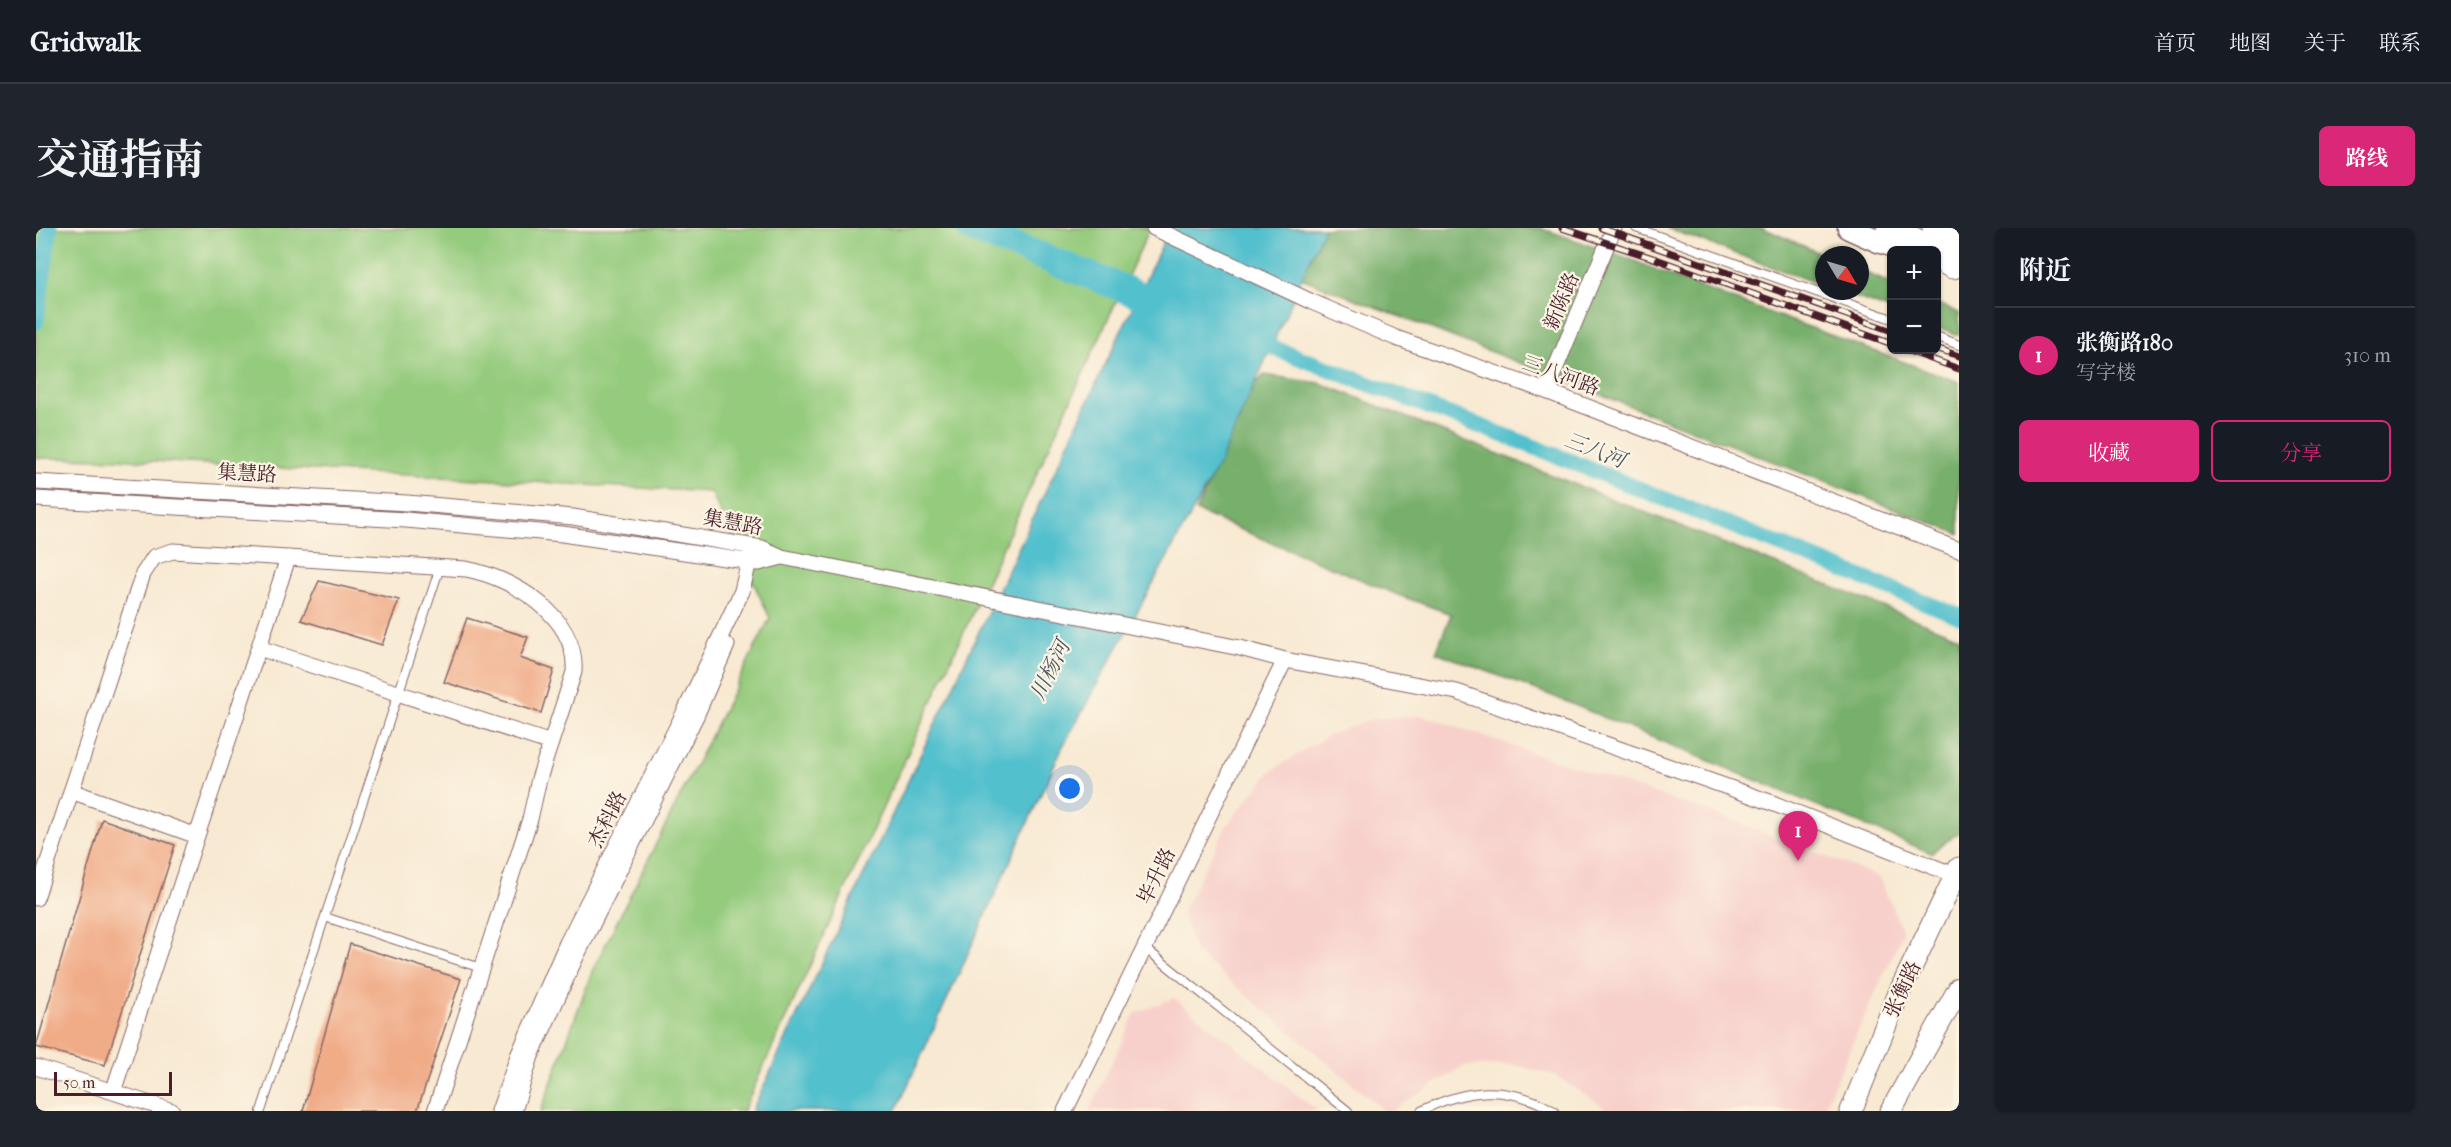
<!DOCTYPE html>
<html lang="zh">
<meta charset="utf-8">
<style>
:root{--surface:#171b24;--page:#20242c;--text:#f1f3f6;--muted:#9ea1a6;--line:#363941;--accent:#db2777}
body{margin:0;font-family:"IM FELL French Canon","Noto Serif SC",serif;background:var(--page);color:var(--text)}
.controls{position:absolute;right:18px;top:18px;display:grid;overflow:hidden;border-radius:9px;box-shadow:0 2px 4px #0004}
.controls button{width:54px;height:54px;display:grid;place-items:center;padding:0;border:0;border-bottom:2px solid var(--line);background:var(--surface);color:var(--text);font:30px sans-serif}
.compass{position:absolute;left:1779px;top:18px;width:54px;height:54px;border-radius:50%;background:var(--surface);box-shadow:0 2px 4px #0004;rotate:128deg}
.scale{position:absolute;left:18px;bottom:15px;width:118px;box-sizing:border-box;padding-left:6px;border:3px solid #4a1f2b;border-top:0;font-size:16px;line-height:21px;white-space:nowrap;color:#4a1f2b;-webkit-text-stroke:4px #fcf5e5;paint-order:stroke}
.you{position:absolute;left:1034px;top:561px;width:21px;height:21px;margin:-15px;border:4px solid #fff;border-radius:50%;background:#1a73e8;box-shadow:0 0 0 9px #1a73e833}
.badge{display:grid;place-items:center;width:39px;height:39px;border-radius:50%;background:var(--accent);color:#fff;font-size:20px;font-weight:700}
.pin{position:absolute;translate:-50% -50px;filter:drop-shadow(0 2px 3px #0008)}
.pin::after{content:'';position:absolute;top:32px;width:21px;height:18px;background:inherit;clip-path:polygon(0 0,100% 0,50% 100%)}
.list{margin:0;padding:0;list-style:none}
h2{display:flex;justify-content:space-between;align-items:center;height:78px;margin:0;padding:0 24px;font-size:26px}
h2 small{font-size:20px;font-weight:400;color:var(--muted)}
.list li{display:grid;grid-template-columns:39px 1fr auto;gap:18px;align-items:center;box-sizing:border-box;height:96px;padding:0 24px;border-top:2px solid var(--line)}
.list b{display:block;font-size:22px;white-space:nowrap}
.list p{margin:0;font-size:20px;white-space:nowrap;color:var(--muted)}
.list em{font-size:20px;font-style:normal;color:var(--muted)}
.actions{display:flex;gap:12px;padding:18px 24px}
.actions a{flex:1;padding:14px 0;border:2px solid var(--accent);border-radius:9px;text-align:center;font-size:21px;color:var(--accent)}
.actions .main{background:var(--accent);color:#fff}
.map{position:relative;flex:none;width:1923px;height:883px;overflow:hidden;border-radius:9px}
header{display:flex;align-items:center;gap:36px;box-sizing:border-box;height:84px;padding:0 30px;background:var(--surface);border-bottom:2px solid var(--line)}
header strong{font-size:28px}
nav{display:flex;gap:33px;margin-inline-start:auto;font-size:21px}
.intro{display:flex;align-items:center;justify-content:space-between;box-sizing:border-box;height:144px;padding:0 36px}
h1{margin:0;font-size:42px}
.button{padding:15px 27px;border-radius:9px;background:var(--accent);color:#fff;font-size:21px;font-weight:700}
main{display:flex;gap:36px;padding:0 36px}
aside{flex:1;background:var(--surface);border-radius:9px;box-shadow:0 2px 4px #0004}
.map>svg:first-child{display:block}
</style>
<header>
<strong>Gridwalk</strong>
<nav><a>首页</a><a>地图</a><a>关于</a><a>联系</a></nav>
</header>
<div class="intro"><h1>交通指南</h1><a class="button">路线</a></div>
<main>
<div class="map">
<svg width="1923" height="883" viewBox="0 0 1923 883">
<rect width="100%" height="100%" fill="#fcf5e5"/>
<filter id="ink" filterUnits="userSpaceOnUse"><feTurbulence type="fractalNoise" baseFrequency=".0167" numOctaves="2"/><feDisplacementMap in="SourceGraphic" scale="12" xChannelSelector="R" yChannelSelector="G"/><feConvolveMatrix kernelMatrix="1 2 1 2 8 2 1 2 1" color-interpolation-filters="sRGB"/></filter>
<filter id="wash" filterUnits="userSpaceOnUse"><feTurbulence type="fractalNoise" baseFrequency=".008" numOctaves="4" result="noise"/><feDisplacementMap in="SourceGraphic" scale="24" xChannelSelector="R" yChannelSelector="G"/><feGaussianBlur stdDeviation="1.35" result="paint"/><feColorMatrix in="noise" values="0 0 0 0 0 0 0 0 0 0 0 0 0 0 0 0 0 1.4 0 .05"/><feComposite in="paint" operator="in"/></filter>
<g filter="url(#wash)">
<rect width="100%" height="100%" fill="#f8e9d2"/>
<path fill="#f7d0cb" d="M1385,487l291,98 167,64 24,55 -81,179h-216l-5,-6 -47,-30 -40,-10 -50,1 -73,45h-6l-190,-159 -13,-40 45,-87 43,-53 57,-36 44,-17z
M1138,770l144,113h-229l46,-97z"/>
<path fill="#94cb7d" stroke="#6f7554" stroke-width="1.5" d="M0,0h1114l-407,883h-202l52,-142 177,-351 -59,-126 -595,-33 -80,-1z"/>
<path fill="#77af6c" stroke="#60674c" stroke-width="1.5" d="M1288,0h216l85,29 66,27 268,98v152l-658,-256z
M1630,0h97l61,27v31z
M1824,42l31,14v26l-53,-19h22z
M1901,75l22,10v22l-22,-8z
M1228,147l56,8 639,254v195l-28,21 -381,-158 -114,-43 15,-38 -53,-19 -202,-84 57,-125z"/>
<path fill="#53c0cd" stroke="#4e707c" stroke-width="1.5" d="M1134,0h154l-103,232 -159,288 -166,363h-144z"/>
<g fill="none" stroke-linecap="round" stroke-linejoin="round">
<path stroke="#53c0cd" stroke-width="16" d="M0,94l14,-94
M1214,111l264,100 445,177"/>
<path stroke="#53c0cd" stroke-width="28" d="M934,0l205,81"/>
</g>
<g id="blocks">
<path fill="#f0ab87" d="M283,353l80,19 -17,45 -81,-25z
M431,390l61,19 -8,21 34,12 -13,43 -97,-31z
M66,591l73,26 -70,220 -69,-18z
M314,716l111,35 -44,132h-114z"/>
</g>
</g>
<g filter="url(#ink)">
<use href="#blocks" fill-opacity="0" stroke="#876665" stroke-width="1.5"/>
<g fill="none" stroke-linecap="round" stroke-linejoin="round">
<g stroke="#876665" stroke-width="10">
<path id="lane" d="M1600,0l256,91
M1900,108l23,9
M289,689l156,51
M1109,720l203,163
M225,883l179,-544
M1385,883c45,-23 88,-27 133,0"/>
</g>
<g stroke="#876665" stroke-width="17">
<path id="street" d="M1118,0l158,74 84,36 150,53 413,159
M1510,163l68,-163
M0,254l371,21 166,14 189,31 20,9 458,91 45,12 172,32 310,109 192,76
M0,271l370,21 156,14 197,29 23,-6
M223,420l292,95
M35,563l126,45
M0,670l107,-324 11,-17 19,-6 293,18c47,9 112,47 108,103l-35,107 -9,40 -95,292
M0,839l136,44
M77,864l175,-534
M463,883l19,-55 49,-113 118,-232 57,-120 9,-39
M478,883l17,-55 44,-97 121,-243 31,-71
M1029,883l220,-451"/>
</g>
<g stroke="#876665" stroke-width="23">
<path id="secondary" d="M1815,883l48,-118 60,-125
M1855,883l68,-123"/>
</g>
<g stroke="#876665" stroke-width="25">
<path id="primary" d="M1813,0l29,13 29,9"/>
</g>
<g stroke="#876665" stroke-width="29">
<path id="highway" d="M1855,0l38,22
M1900,0l23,11
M1900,27l17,10"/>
</g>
<use href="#lane" stroke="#fff" stroke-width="8"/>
<use href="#street" stroke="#fff" stroke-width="15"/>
<use href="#secondary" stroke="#fff" stroke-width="21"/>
<use href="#primary" stroke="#fff" stroke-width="22"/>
<use href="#highway" stroke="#fff" stroke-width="27"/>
<g stroke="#4a1f2b" stroke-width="7">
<path id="rail" d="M1526,0l94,31 236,85
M1565,0l291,103
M1900,120l23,8
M1870,122l53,19"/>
</g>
<use href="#rail" stroke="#fcf5e5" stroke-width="4.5" stroke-dasharray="14" stroke-linecap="butt"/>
</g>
</g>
<g text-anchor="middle" stroke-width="4.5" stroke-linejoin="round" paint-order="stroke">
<g font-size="20" fill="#4a1f2b" stroke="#fcf5e5">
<text transform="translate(1525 73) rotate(-67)" y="7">新陈路</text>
<text transform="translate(1525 147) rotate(20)" y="7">三八河路</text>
<text transform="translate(211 245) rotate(3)" y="7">集慧路</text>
<text transform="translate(697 294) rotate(11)" y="7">集慧路</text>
<text transform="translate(571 591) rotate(-63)" y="7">杰科路</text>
<text transform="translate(1120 648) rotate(-64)" y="7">毕升路</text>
<text transform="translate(1866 761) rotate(-65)" y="7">张衡路</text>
</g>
<g font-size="21" font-style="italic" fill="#4d5764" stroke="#fcf5e5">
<text transform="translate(1559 222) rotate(21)" y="7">三八河</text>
<text transform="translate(1014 442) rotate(-64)" y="7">川杨河</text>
</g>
</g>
</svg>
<div class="controls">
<button>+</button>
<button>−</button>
</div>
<svg class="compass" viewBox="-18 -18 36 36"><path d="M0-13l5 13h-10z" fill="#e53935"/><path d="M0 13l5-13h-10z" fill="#9ea1a6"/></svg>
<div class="scale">50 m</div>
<div class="you"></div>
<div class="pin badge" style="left:1762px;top:633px">1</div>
</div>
<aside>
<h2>附近<small></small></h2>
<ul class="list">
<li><span class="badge">1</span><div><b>张衡路180</b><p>写字楼</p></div><em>310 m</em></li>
</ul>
<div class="actions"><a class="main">收藏</a><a>分享</a></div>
</aside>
</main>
